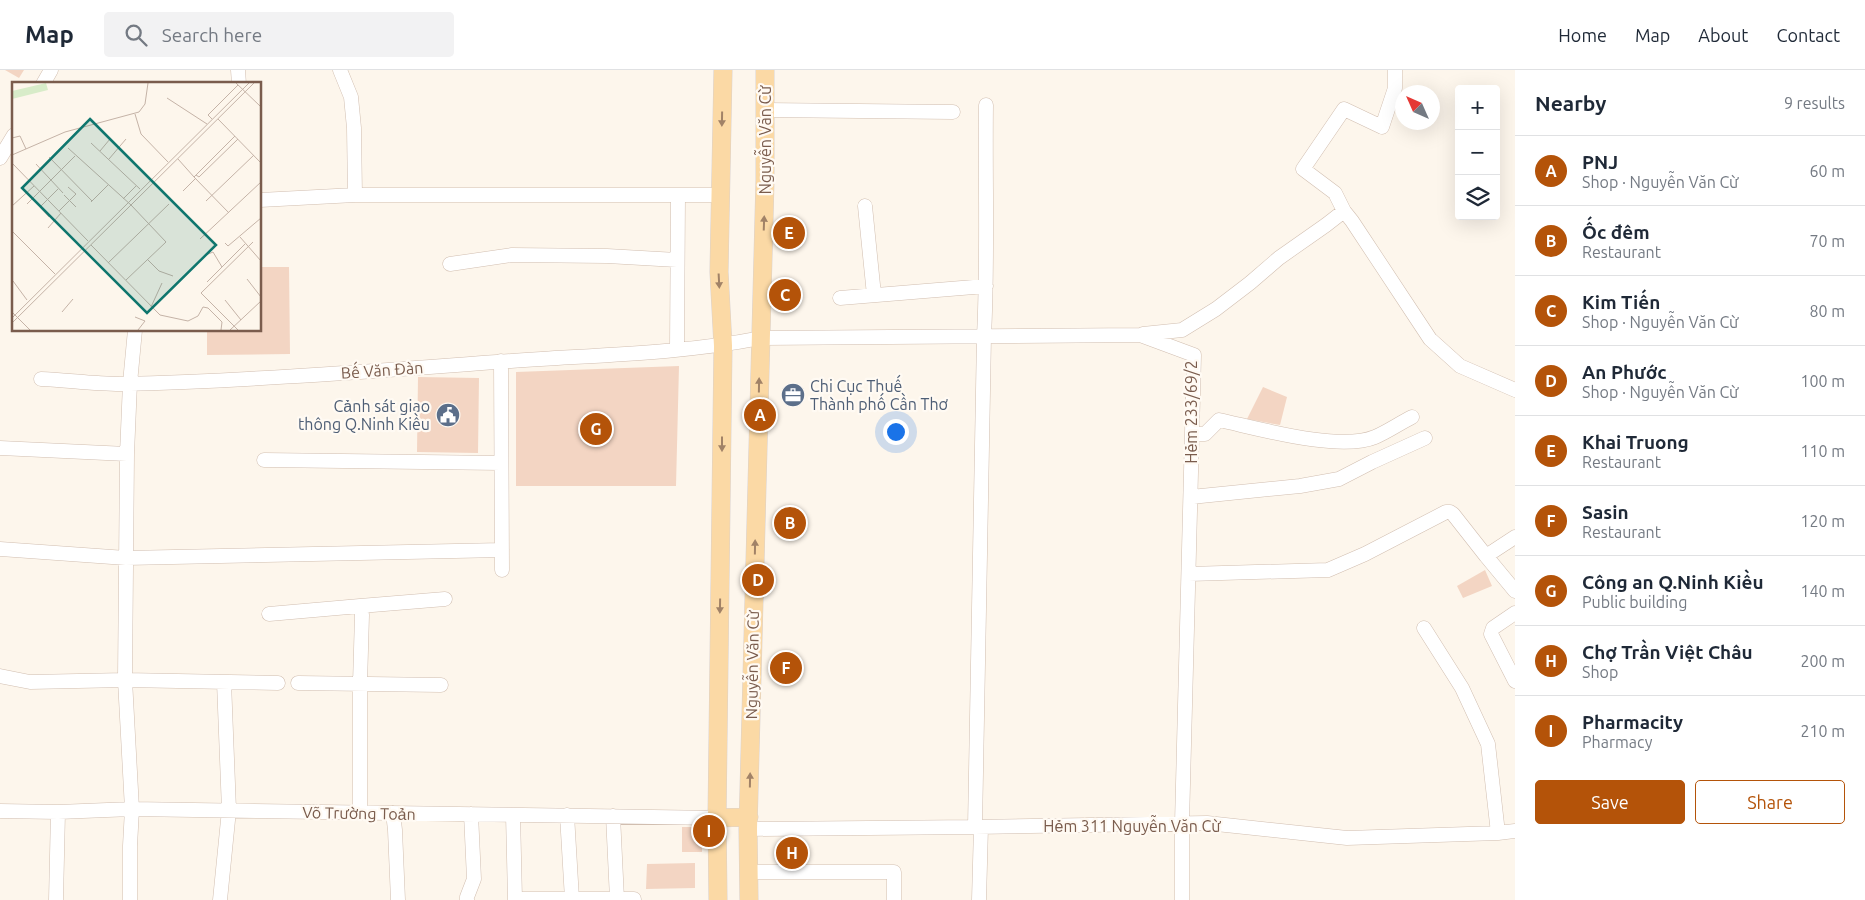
<!DOCTYPE html>
<meta charset="utf-8">
<style>
:root{--surface:#fff;--page:#f2f2f3;--text:#1f2937;--muted:#747a83;--line:#e0e1e3;--accent:#b45309}
body{margin:0;font-family:Ubuntu,sans-serif;background:var(--page);color:var(--text)}
.controls{position:absolute;right:15px;top:15px;display:grid;overflow:hidden;border-radius:5px;box-shadow:0 5px 20px #0002}
.controls button{width:45px;height:45px;display:grid;place-items:center;padding:0;border:0;border-bottom:1px solid var(--line);background:var(--surface);color:var(--text);font:25px sans-serif}
.compass{position:absolute;left:1395px;top:15px;width:45px;height:45px;border-radius:50%;background:var(--surface);box-shadow:0 5px 20px #0002;rotate:315deg}
.you{position:absolute;left:895px;top:361px;width:18px;height:18px;margin:-12px;border:4px solid #fff;border-radius:50%;background:#1a73e8;box-shadow:0 0 0 8px #1a73e833}
.badge{display:grid;place-items:center;width:32px;height:32px;border-radius:50%;background:var(--accent);color:#fff;font-size:16px;font-weight:700}
.pin{position:absolute;translate:-50% -50%;border:2px solid #fff;box-shadow:0 1px 5px #0006}
.list{margin:0;padding:0;list-style:none}
h2{display:flex;justify-content:space-between;align-items:center;height:65px;margin:0;padding:0 20px;font-size:21px}
h2 small{font-size:16px;font-weight:400;color:var(--muted)}
.list li{display:grid;grid-template-columns:32px 1fr auto;gap:15px;align-items:center;box-sizing:border-box;height:70px;padding:0 20px;border-top:1px solid var(--line)}
.list b{display:block;font-size:19px;white-space:nowrap}
.list p{margin:0;font-size:16px;white-space:nowrap;color:var(--muted)}
.list em{font-size:16px;font-style:normal;color:var(--muted)}
.actions{display:flex;gap:10px;padding:15px 20px}
.actions a{flex:1;padding:11px 0;border:1px solid var(--accent);border-radius:5px;text-align:center;font-size:18px;color:var(--accent)}
.actions .main{background:var(--accent);color:#fff}
.icon{flex:none;width:28px;height:28px;fill:none;stroke:currentColor;stroke-width:2;stroke-linecap:round;stroke-linejoin:round}
.map{position:relative;flex:none;width:1515px;height:830px;overflow:hidden}
header{display:flex;align-items:center;gap:30px;box-sizing:border-box;height:70px;padding:0 25px;background:var(--surface);border-bottom:1px solid var(--line)}
header strong{font-size:24px}
nav{display:flex;gap:28px;margin-inline-start:auto;font-size:18px}
.search{width:350px;height:45px;background:var(--page);display:flex;align-items:center;gap:12px;box-sizing:border-box;padding:0 18px;border-radius:5px;color:var(--muted);font-size:19px}
main{display:flex}
aside{flex:1;background:var(--surface)}
.map>svg:first-child{display:block}
</style>
<header>
<strong>Map</strong>
<div class="search"><svg class="icon" aria-label="search" viewBox="0 0 24 24"><circle cx="10" cy="10" r="6"/><path d="M15 15l6 6"/></svg>Search here</div>
<nav><a>Home</a><a>Map</a><a>About</a><a>Contact</a></nav>
</header>
<main>
<div class="map">
<svg width="1515" height="830" viewBox="0 0 1515 830">
<rect width="100%" height="100%" fill="#fdf6ec"/>
<path fill="#f3d5c3" d="M5,0h19l-5,8z
M260,197h29l1,87 -83,1v-25h53z
M679,296l-3,120h-160v-114z
M418,307l61,1 -1,75 -61,-1z
M1263,317l24,10 -7,28 -33,-6z
M1485,500l7,16 -29,12 -6,-12z
M682,757h20v25h-20z
M695,793v25l-49,1 1,-25z"/>
<g fill="none" stroke-linecap="round" stroke-linejoin="round">
<g stroke="#d1beb0" stroke-width="15">
<path id="minor" d="M238,0l1,14
M340,0l11,27 3,31 1,67
M1395,0v18l-13,39 -38,-18 -41,60 32,24 9,18 8,10 78,118 30,27 55,24
M43,14l8,-14
M765,40l188,2
M0,88l14,-23
M260,130l95,-5h365
M865,136l9,89
M450,194l62,-9 95,1 70,4
M840,228l146,-12
M1143,264l39,-4 34,-21 34,-26 29,-25 47,-33 18,-14
M677,280l1,-155
M501,291l1,209
M41,309c25,1 53,5 79,5 126,-3 252,-13 377,-22 88,-7 177,-7 264,-24l379,-3 54,20 -12,468v77
M1192,364h13l14,-14c38,8 120,32 156,17 12,-5 25,-14 37,-20
M0,378l127,6
M264,390l237,3
M1191,427l109,-11 39,-7 33,-17 53,-24
M1515,467l-29,19 29,35
M0,479l126,9 376,-8
M1189,504l139,-4 37,-16 81,-42h4l3,2 33,42
M360,536l85,-7
M1515,543l-22,15 -2,6 24,47
M269,544l91,-8 2,9 -2,69v129
M1424,558l38,60 26,56 10,89
M0,606l30,6 95,-2 153,3
M298,613l143,2
M0,741l58,1 74,-3 585,9
M393,743l2,17 3,70
M513,745l2,84h119
M567,745l5,84
M613,746l4,83
M975,757l9,-491c4,-77 1,-154 2,-231
M748,759l227,-2 232,-4 140,15 151,-5 17,-2
M749,802h145v28
M56,830l2,-88
M130,830v-54l2,-37 -7,-129 2,-226 3,-71 5,-53
M220,830l9,-90 -5,-128
M467,830v-3l7,-18 -3,-65
M979,830l2,-73"/>
</g>
<g stroke="#dad1cd" stroke-width="19">
<path id="major" d="M717,748l32,-1
M718,830l-1,-82 6,-472 -4,-74 4,-202
M749,830l-1,-71 17,-649v-110"/>
</g>
<use href="#minor" stroke="#fff" stroke-width="14"/>
<use href="#major" stroke="#fbd9a5" stroke-width="18"/>
</g>
<defs><path id="oneway-solid" d="M-6-.8H1V-3.2L6.5 0L1 3.2V.8H-6Z" transform="scale(1.25)"/></defs>
<g fill="#a18267">
<use href="#oneway-solid" transform="translate(722 49) rotate(91)"/>
<use href="#oneway-solid" transform="translate(764 153) rotate(-88)"/>
<use href="#oneway-solid" transform="translate(719 211) rotate(87)"/>
<use href="#oneway-solid" transform="translate(759 315) rotate(-89)"/>
<use href="#oneway-solid" transform="translate(722 374) rotate(90)"/>
<use href="#oneway-solid" transform="translate(755 477) rotate(-89)"/>
<use href="#oneway-solid" transform="translate(720 536) rotate(91)"/>
<use href="#oneway-solid" transform="translate(750 710) rotate(-89)"/>
</g>
<defs>
<g id="office-disc" transform="scale(1.25)"><circle r="9.5" fill="#5c6f8a" stroke="#fffaf3"/><path d="M-6-3h4V-5.5h4V-3h4V5H-6ZM-1-4.5V-3h2v-1.5ZM-6 0V1H6V0Z" fill="#fff"/></g>
<g id="civic-disc" transform="scale(1.25)"><circle r="9.5" fill="#5c6f8a" stroke="#fffaf3"/><path d="M-.6-6.5H3V-4.5H.6V-3L4-1V1h2V6H-6V1h2V-1L-.6-3ZM-1.2 2.5V6h2.4V2.5Z" fill="#fff"/></g>
</defs>
<g fill-rule="evenodd">
<use href="#office-disc" x="793" y="325"/>
<use href="#civic-disc" x="448" y="345"/>
</g>
<g text-anchor="middle" stroke-width="4.5" stroke-linejoin="round" paint-order="stroke">
<g font-size="16" fill="#7a5c4d" stroke="#fffaf3">
<text transform="translate(765 70) rotate(-90)" y="6">Nguyễn Văn Cừ</text>
<text transform="translate(382 300) rotate(-4)" y="6">Bế Văn Đàn</text>
<text transform="translate(1191 342) rotate(-90)" y="6">Hẻm 233/69/2</text>
<text transform="translate(752 595) rotate(-89)" y="6">Nguyễn Văn Cừ</text>
<text transform="translate(359 743) rotate(1)" y="6">Võ Trường Toản</text>
<text x="1132" y="762">Hẻm 311 Nguyễn Văn Cừ</text>
</g>
<g font-size="16" fill="#4e5e75" stroke="#fffaf3" text-anchor="start">
<text x="810" y="322">Chi Cục Thuế<tspan x="810" dy="18">Thành phố Cần Thơ</tspan></text>
<text x="430" y="342" text-anchor="end">Cảnh sát giao<tspan x="430" dy="18">thông Q.Ninh Kiều</tspan></text>
</g>
</g>
<g transform="translate(12 12)">
<rect width="249" height="249" fill="#fdf6ec"/>
<path d="M34,1l2,7 -36,9v-8z" fill="#d8ecc9"/>
<path fill="none" stroke="#c5b3a7" stroke-width="1" d="M224,1l24,23M155,16l40,26M123,32l6,20 27,28M200,37l-4,-4 30,-30M206,37l43,44M0,56l8,-2 6,13M79,61l49,46M56,66l63,57 35,37 -40,38M88,69l10,-12M0,73l53,-23 74,-20 6,-8 3,-21M37,75l43,44M97,77l17,-20M166,77l16,18 41,-41M0,81l76,78M24,82l27,29M184,93l3,2 39,-38M182,95l35,36M171,109l13,-13M52,113l12,12M111,117l13,-13M194,119l48,-46M79,120l17,-17M15,122l48,-48M0,124l22,-20M47,129l17,-17 -8,-7M37,135l-9,-10 18,-18M36,146l13,-15M0,149l43,43M228,155l21,24M188,157l61,-57M213,161l3,3 33,-28M79,163l69,70 28,6 10,-5 5,-9 5,1 14,14 -1,8M194,173l7,-3 9,15M135,177l12,12 14,5M96,181l61,-59M235,197l14,18M1,199l14,19M195,200l38,-38M213,218l16,20M139,225l11,-24M0,230l18,18M50,230l11,-13M123,235l10,4 -7,9M0,236l237,-235M0,241l242,-240M218,248l31,-29M226,248l-37,-37 52,-51"/>
<path fill="#0f766e" fill-opacity="0.15" stroke="#0f766e" stroke-width="2.5" d="M78,37l126,126 -69,68 -125,-125z"/>
<rect width="249" height="249" fill="none" stroke="#7a5c4d" stroke-width="2.5"/>
</g>
</svg>
<div class="controls">
<button>+</button>
<button>−</button>
<button><svg class="icon" aria-label="layers" viewBox="0 0 24 24"><path d="M12 4l9 5-9 5-9-5zM3 14l9 5 9-5"/></svg></button>
</div>
<svg class="compass" viewBox="-18 -18 36 36"><path d="M0-13l5 13h-10z" fill="#e53935"/><path d="M0 13l5-13h-10z" fill="#747a83"/></svg>
<div class="you"></div>
<div class="pin badge" style="left:760px;top:345px">A</div>
<div class="pin badge" style="left:790px;top:453px">B</div>
<div class="pin badge" style="left:785px;top:225px">C</div>
<div class="pin badge" style="left:758px;top:510px">D</div>
<div class="pin badge" style="left:789px;top:163px">E</div>
<div class="pin badge" style="left:786px;top:598px">F</div>
<div class="pin badge" style="left:596px;top:359px">G</div>
<div class="pin badge" style="left:792px;top:783px">H</div>
<div class="pin badge" style="left:709px;top:761px">I</div>
</div>
<aside>
<h2>Nearby<small>9 results</small></h2>
<ul class="list">
<li><span class="badge">A</span><div><b>PNJ</b><p>Shop · Nguyễn Văn Cừ</p></div><em>60 m</em></li>
<li><span class="badge">B</span><div><b>Ốc đêm</b><p>Restaurant</p></div><em>70 m</em></li>
<li><span class="badge">C</span><div><b>Kim Tiến</b><p>Shop · Nguyễn Văn Cừ</p></div><em>80 m</em></li>
<li><span class="badge">D</span><div><b>An Phước</b><p>Shop · Nguyễn Văn Cừ</p></div><em>100 m</em></li>
<li><span class="badge">E</span><div><b>Khai Truong</b><p>Restaurant</p></div><em>110 m</em></li>
<li><span class="badge">F</span><div><b>Sasin</b><p>Restaurant</p></div><em>120 m</em></li>
<li><span class="badge">G</span><div><b>Công an Q.Ninh Kiều</b><p>Public building</p></div><em>140 m</em></li>
<li><span class="badge">H</span><div><b>Chợ Trần Việt Châu</b><p>Shop</p></div><em>200 m</em></li>
<li><span class="badge">I</span><div><b>Pharmacity</b><p>Pharmacy</p></div><em>210 m</em></li>
</ul>
<div class="actions"><a class="main">Save</a><a>Share</a></div>
</aside>
</main>
